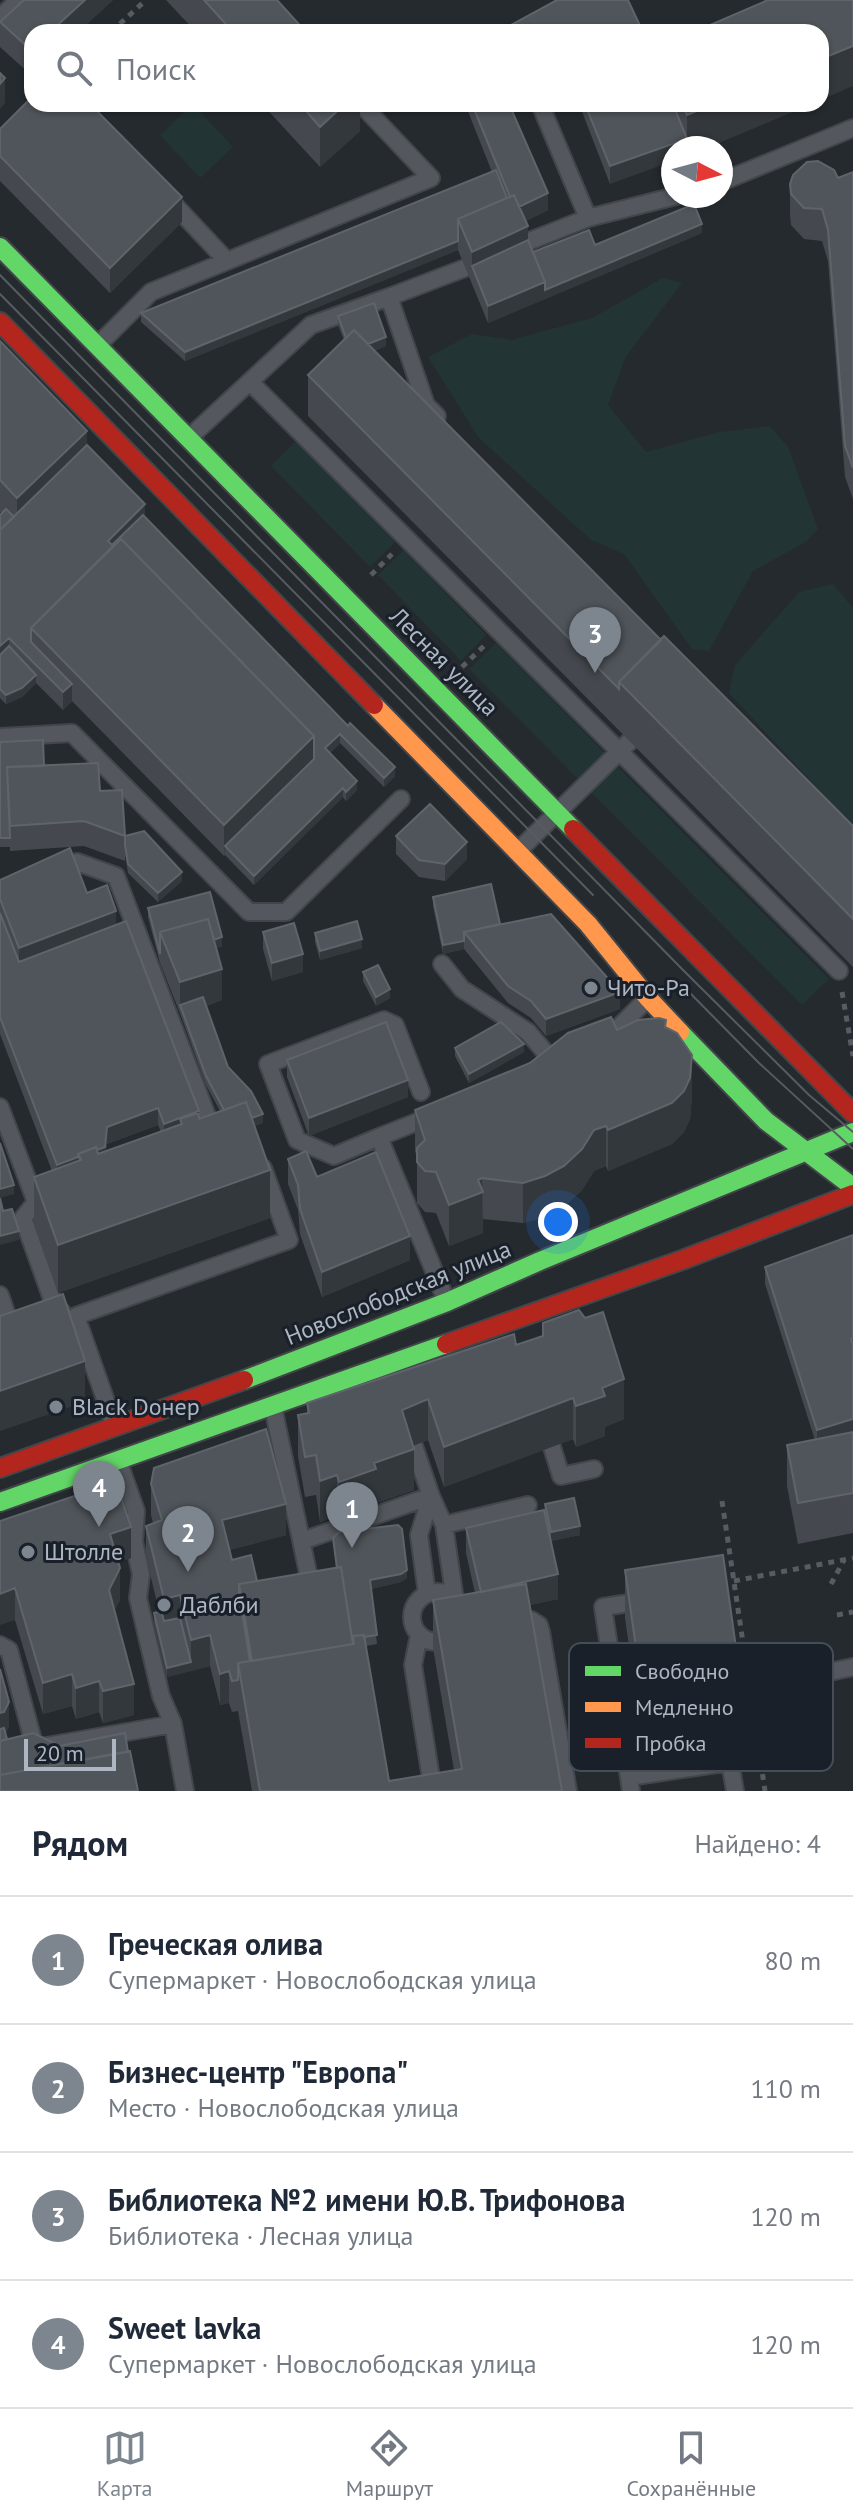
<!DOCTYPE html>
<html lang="ru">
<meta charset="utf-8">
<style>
:root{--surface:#fff;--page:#f2f2f3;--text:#1f2937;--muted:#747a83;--line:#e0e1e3;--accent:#7d858f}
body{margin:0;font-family:"PT Sans",sans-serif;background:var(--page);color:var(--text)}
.compass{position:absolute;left:661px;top:136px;width:72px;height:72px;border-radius:50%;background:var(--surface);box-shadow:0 2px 6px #0004;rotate:96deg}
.scale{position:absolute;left:24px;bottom:20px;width:92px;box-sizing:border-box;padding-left:8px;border:4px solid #adb6c2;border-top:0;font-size:22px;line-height:28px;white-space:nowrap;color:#adb6c2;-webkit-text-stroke:6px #192029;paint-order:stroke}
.you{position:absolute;left:558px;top:1222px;width:28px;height:28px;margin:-20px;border:6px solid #fff;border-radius:50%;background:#1a73e8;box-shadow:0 0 0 12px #1a73e833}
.badge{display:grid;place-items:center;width:52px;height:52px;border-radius:50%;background:var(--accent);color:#fff;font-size:26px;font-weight:700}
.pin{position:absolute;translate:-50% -66px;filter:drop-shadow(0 2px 4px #0008)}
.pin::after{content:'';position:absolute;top:42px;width:28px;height:24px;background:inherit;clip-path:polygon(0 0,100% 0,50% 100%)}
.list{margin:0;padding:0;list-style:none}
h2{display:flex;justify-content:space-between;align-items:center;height:104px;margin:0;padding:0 32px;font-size:34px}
h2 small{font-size:26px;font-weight:400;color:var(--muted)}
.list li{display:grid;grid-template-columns:52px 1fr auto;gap:24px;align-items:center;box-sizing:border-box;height:128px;padding:0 32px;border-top:2px solid var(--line)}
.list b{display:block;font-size:30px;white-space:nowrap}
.list p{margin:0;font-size:26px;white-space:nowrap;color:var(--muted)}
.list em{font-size:26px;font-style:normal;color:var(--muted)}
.icon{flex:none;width:44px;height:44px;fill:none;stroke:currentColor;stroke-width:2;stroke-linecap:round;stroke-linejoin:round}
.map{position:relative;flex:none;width:853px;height:1791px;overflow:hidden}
.search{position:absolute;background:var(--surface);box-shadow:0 2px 6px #0004;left:24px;right:24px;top:24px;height:88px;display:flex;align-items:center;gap:20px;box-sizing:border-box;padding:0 28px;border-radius:24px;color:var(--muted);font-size:30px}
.sheet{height:616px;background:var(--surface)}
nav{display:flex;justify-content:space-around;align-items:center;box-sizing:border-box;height:112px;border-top:2px solid var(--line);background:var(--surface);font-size:22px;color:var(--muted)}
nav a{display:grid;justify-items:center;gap:4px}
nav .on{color:var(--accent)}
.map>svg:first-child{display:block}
</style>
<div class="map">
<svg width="853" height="1791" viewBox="0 0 853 1791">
<rect width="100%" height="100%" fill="#252a2f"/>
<path fill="#233435" d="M193,104l40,43 -33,31 -40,-43z
M663,278l19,5 -57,75 -17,47 38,47 73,-20 51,-6 18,21 30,82 -12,13 -53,29 -44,80 -17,-2 -68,-95 -33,-14 -113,-103 -50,-80 44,-23 39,6 81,-22z
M296,441l99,101 -25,25 -99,-101z
M404,550l82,85 -25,26 -83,-86z
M833,584l20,24v215l-19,-17 -105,-113 6,-28 64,-73z
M496,643l111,112 -26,27 -112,-113z
M617,766l212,213 -27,26 -211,-213z"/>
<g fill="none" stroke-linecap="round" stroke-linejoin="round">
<g stroke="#42464a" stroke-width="20">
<path id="lane" d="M0,18l18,-18
M540,104l48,114
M721,182l132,-54
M168,198l59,63
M522,244l66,-26 88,-22
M389,297l76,-29
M98,345l53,-53 280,-114 -70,-74
M251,383l588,588
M191,436l120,-111 78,-28 37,108 11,11
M0,737l72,-4 177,179h37l115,-113
M518,851l112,-110
M58,871l19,-9 39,14 99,261
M442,964l20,25 66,43 22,26
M602,1039l9,-4 36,-36
M0,1107l36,95 -13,16 33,92 6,2
M432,1116l-53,21 67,163
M379,1137l-45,19 -37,-16 -29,-76 116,-44 11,5 26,67
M0,1295l13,38
M273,1407l39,185
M114,1424l-38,-108 213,-76 -26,-72
M414,1446l17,50 13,29 84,-20
M552,1447l9,29 33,-7
M119,1463l17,48 -2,31 7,32 -3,24 23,98 12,28 12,67
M444,1525l11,75
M302,1541l129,-45
M412 1617a25 25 0 1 1 50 0a25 25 0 1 1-50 0Z
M427,1594l-8,-59 12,-39
M511,1622l20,-2 8,5 2,7 27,159
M419,1635l-6,30 20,126
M0,1645l9,5 26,98 138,-24
M834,1671l19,-4
M629,1777l101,-15 5,29
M631,1791l-28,-184 40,-6"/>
</g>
<g stroke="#42464a" stroke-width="22">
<path id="fast" d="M0,247l573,582
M680,1032l86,89 87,66
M244,1380l203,-78 93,-41 313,-129
M0,1502l446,-158"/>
</g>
<g stroke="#42464a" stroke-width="22">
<path id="slow" d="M374,705l214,219 60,74 32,34"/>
</g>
<g stroke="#42464a" stroke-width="22">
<path id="jam" d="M0,322l374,383
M573,829l280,284
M446,1344l236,-84 171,-66
M0,1468l244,-88"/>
</g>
<path stroke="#575c62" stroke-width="5" stroke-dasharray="6 6" stroke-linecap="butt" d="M111,32l35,-32
M371,575l21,-21
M462,667l22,-21
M842,992l11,64
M722,1501l43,290
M734,1581l119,-23
M831,1584l13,-24
M837,1615l16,-3
M750,1688l63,-13"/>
<use href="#lane" stroke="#54585e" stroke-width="16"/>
<use href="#fast" stroke="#63d668" stroke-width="18"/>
<use href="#slow" stroke="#ff974d" stroke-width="18"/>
<use href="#jam" stroke="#b3261e" stroke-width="18"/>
<path stroke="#575c61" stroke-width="2" d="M0,275l685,697 124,123 44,37
M0,294l593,601
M686,989l73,74 94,86"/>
</g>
<path fill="#45494f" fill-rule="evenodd" d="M113,0l-35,32h-46v42l-1,1 -31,-28v-25z
M166,0h111l29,32h-110z
M262,104h98v27l-40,36z
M465,104h44l39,106 -22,11 2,19 5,12 169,-19 -214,90 -30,-73 -273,111 -44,-39v-9l351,-141z
M579,104h232l-105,44h-33l-63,36z
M0,129l182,93 -72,71 -110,-112z
M853,172v327l-8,-22 -17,-216 -6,-20 -18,-2 -13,-14 -1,-10v-31l48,-6z
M338,316l48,30 -12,5 287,289 192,186v141l-545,-551v-41l36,-35 -6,-15z
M0,341l87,104 58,72 250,259 -11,11 -44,-44 -10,10 27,37 -11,11 -3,-4 -89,88 -29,-30 -1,1 -152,-155 -9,9 -27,-27 -14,14 -16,7 -6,-6v-183l2,-2 -2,-1z
M0,742l44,24 56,25 25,45 57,45 -24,21 -30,-29 -3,-19v7l-41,-15 -74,5v-4h-10z
M396,836l71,23 -22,22 -26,-4 -23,-23z
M0,880l87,13 29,32 83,194 21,-8 -14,-26 -26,-72 -20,-50 -12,-46v-9l74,38 -6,2 6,52 -16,6 22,61 35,56 -9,3 16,92 -212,75 -24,-68v-48l18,-6 -52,-137zM158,1125l3,7 -55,19 1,-7z
M433,897l67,27 120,85 -74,27 -15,-18 -23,-15 -44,-54 -21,5 -10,-48z
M263,932l40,40 -31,9 -9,-32z
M315,933l47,15 -42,12 -5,-18z
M363,972l27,26 -14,8 -13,-25z
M666,1028l26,68 -2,23 -6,13 -12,12 -64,27 -2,-5 -12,5 -12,19 -18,17 -19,10 -22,6 -40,-4v14l-34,13 -13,-33 -11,-1 -8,-9v-46l-2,-6v-41l202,-80z
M455,1048l69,4 -55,31 -14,-27z
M287,1060l121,37 -99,39 -22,-59z
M288,1159l122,101 -88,37 -22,-63 -2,-24 -10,-26z
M853,1235v298l-55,11 -11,-58v-41l28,-5 -50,-156v-17z
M516,1345l108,74 -19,8v9l-29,11 -3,-8 -129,48 -16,-47 -15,6 1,44 -38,13v7l-37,12 -2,-6 -17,6 -4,-27 -11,2 -7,-41v-41l9,-2v-10z
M151,1484l135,51 -57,15 3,10 25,21 79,-13 -3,-30 74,40 -6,4 -30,7 6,55 -11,2 23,135 65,-11 -21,-122v-48l42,-7 -9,-40v-25l92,71 -28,6 32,186h-310l-14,-80 -6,1 -3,-9 -9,2 -10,-39 -43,11 -13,-55v-9l5,-2 -13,-54v-31l7,-3 -2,-8z
M545,1504l35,31 -29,6 -6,-28z
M0,1521l131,37 -13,4 2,38 -6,11 20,104 -31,8 -4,-11 -23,7 -4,-13 -29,8 -28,-94z
M625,1570l113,92v48l-98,14 -15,-106z"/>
<path fill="#33383d" d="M85,0h28l-35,32h-28z
M853,46v40l-32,14v-41z
M32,49v25l-1,1v-25z
M5,78v25l-5,6v-25z
M345,104h15v27l-40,36v-40z
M714,104h97l-105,44h-33v13l-63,23v-18l77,-27v-24z
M548,193v17l-34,17v-18z
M182,197v25l-72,71v-25z
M702,224v9l-157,66v-9z
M528,226v31l-56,9v-14z
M458,241v9l-273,111v-9z
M545,282v17l-57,24v-17z
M386,337v9l-35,14v-9z
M87,431v31l-70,59v-23z
M145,504v18l-32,32 -5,-13z
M9,638v17l-9,9v-18z
M36,675v8l-14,14 -16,7v-9z
M72,684v17l-9,9v-18z
M340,734v9l-15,14v-9z
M314,736v32l-89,78 -1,10v-31z
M395,767v9l-11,11v-9z
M357,781v9l-11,11v-9z
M343,788v9l-89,88v-9z
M467,842v17l-22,22v-17z
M182,872v9l-24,21v-9z
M116,911v31l-97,38v-32z
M222,937v9l-51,14 -3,-8z
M362,939v9l-42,12v-9z
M464,941v8l-21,5v-9z
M303,954v18l-31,9v-18z
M222,969v31l-39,13 -3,-8v-23z
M390,989v9l-14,8v-9z
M620,992v17l-74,27v-17z
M524,1044v8l-55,31v-9z
M692,1055v41l-2,23 -6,13 -12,12 -64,27v-41z
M408,1080v17l-99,39v-18z
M158,1108v17l-51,19 -2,20 -24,-4 -2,-3 28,-30z
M199,1111v17l-17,-4 -2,-5v16l-16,6v-17z
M263,1114v9l-31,11v-9z
M606,1126v40l-12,5 -12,19 -18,17 -19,10 -22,6v-40l71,-53z
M78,1157v18l-21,8v-18z
M270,1170v48l-212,75v-48z
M482,1178l1,55 -34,13v-41l29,-25z
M14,1185v9l-14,4v-9z
M19,1231v9l-19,5v-9z
M410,1236v24l-88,37v-25z
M85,1361v41l-85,29v-40z
M624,1379v40l-19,8v9l-29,11v-41l26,-18z
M573,1398v41l-129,48v-40z
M428,1399v41l-26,10v-40z
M853,1419v17l-36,11v-17z
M414,1449v41l-38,13v7l-37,12v-40l35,-19z
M337,1475v41l-17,6v-41z
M286,1504v31l-64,17v-32z
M580,1526v9l-29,6v-9z
M131,1527v31l-21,7v-31z
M120,1568v32l-11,21v-31z
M407,1570v8l-6,4 -31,7v-9z
M558,1574v25l-77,17v-24z
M15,1588v32l-15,5v-31z
M180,1595v32l-16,3v-31z
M210,1635v31l-43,11v-9l24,-6v-22z
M229,1671v32l-9,2v-31z
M72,1674v32l-29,8v-31z
M99,1681v31l-23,7v-31z
M134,1684v31l-31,8v-32z
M9,1702v25l-5,10 -4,1v-25z"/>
<path fill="#50555b" stroke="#5f646b" stroke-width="2" d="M24,0h61l-35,32h-18v17l-1,1 -31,-28z
M204,0h73l29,32h-73z
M557,0h71l15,32h-145z
M768,0h85v46l-32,13v-27h-127z
M0,73l5,5 -5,6z
M32,97v7h58l92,93 -72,71 -110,-112v-27z
M300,104h45l-25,23z
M472,104h37l39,89 -29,14 -5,-12 -4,2z
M585,104h88l14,35 -77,27z
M682,104h32l-27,11z
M818,161l16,9 4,8 15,-6v296l-8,-22 -17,-216 -6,-21 -18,-1 -13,-14 -1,-10 3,-9 14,-13z
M496,170l11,28 -49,21v22l-273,111 -44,-39z
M514,195l14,31 -56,26 -14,-33z
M694,204l8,20 -157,66v-8l-12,-30 56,-22 6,15z
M528,240l17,42 -57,24 -16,-40z
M374,303l12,34 -18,7 -14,-14 -8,8 -8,-22z
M354,330l307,310 -42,42v7l-311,-314z
M0,341l87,90 -70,67 -17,-18z
M87,445l58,59 -37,37 5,5 -82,82v14l41,42 -9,8 -54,-54 -9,8v-116z
M6,509l8,8 -14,13v-15z
M143,515l205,211 2,-3 45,44 -11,11 -44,-44 -15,14 32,33 -11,11 -3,-4 -89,88 -29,-30 89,-87v-23l-193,-197 -8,7 -1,-1z
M121,539l193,197 -90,89 -193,-197z
M664,636l189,190v93l-234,-237z
M9,646l27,29 -14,13 -16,7 -6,-6v-34z
M43,740l1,26 -37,1 3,71h-10v-96z
M98,763l2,28 22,-1 3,46 -41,-15 -74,5 -3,-59z
M430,804l37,38 -22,22 -26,-4 -23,-24z
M144,831l38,41 -24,21 -30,-29 -3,-19v-9z
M70,848l17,45 20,-8 9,26 -97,37 -19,-49v-19z
M491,884l9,40 -36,8v9l-21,4 -10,-48z
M210,892l12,45 -8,3 -6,-21 -48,13v22l-12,-46z
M0,913l19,49 107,-41 73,190 -35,13 -6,-16 -51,19 -2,20 -8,3 -1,-3 -18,7v3l-21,8 -57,-148z
M551,914l69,78 -74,27 -15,-18 -23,-15 -44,-54z
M208,919l14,50 -42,13 -20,-50z
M357,921l5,18 -42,12 -5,-18z
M294,923l9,31 -31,9 -9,-31z
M378,965l12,24 -14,8 -13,-25z
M203,997l25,70 23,24 12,23 -11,4 -6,-16 -22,8 -18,-34 -26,-71z
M611,1017l6,13 21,-10 21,-2 7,2 -1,7 12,6 15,22 -2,23 -6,13 -12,12 -64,27 -2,-4 -12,4 -12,19 -18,17 -19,10 -22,7 -41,-5 -4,2 5,12 -34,13 -13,-33 -11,-1 -8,-9v-14l8,-8 -10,-30 115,-47 38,-30z
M386,1022l22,58 -99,38 -22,-58z
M501,1022l23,22 -55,30 -14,-26z
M246,1102l24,68 -212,75 -24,-68 47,-17 -3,-6 18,-7 2,7 84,-30 -2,-5 18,-6 1,6z
M0,1143l14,42 -14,4z
M306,1151l11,26 59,-25 34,84 -88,36 -22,-63 -2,-24 -10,-26z
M0,1198l3,13 9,-2 7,22 -19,5z
M853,1235v103l-2,1 2,6v74l-36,11 -52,-163z
M63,1294l22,67 -85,30v-75z
M579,1310l6,8 18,-6 21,67 -22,9 3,8 -29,10 -3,-8 -129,49 -16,-48 -26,11 12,39 -40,14 2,6 -37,13 -2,-7 -17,6 -4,-26 -11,2 -7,-42 11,-2 -2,-10 207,-69 2,11 27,-9v-13z
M266,1429l20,75 -64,16 10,40 19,-5 6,26 -18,3v9l11,68 -12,2v17l-6,1 -3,-10 -9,3 -10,-39 -19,5 -11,-45 -16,4 -18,-73 16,-6 -11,-36 3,-16z
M853,1432v61l-55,10 -11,-58z
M116,1482l15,45 -21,7 10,34 -11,22 25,94 -31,7 -4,-10 -23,7 -4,-14 -29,9 -28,-95 -15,6v-73z
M574,1498l6,28 -29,6 -6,-28z
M544,1510l14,64 -77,18 -15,-64z
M398,1525l4,4 5,41 -6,4 -31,6 7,55 -13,2v-2l-11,1v3h-1l-11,-72 -4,1 -4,-30 6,-6z
M723,1555l15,107 -98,14 -15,-106z
M341,1567l12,77 -101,17 -13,-77z
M526,1584l36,207h-302l-22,-128 116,-19 -1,-8 11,-1 25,146 73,-12 -29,-169z
M161,1611l3,10 16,-3 11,44 -24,6 -13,-55z
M0,1669l9,33 -5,10 -4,1z
M4,1728l3,11 -7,2v-12z
M33,1733l27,13 65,-13 3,19 -128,23v-34z
M130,1751l8,40h-138v-16z"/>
<g fill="#7d858f" stroke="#192029" stroke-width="3">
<circle cx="591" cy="988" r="8"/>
<circle cx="56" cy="1407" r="8"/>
<circle cx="28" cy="1552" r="8"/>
<circle cx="164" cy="1605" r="8"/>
</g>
<g text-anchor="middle" stroke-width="6" stroke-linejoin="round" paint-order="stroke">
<g font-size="24" fill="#adb6c2" stroke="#192029">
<text transform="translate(444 662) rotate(45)" y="8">Лесная улица</text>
<text transform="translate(398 1293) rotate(-22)" y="8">Новослободская улица</text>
</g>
<g font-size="24" fill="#adb6c2" stroke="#192029" text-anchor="start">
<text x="607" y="996">Чито-Ра</text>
<text x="72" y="1415">Black Dонер</text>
<text x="44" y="1560">Штолле</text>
<text x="180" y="1613">Даблби</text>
</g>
</g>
<rect x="569" y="1643" width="264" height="128" rx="12" fill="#192029" stroke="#454d57" stroke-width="2"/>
<rect x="585" y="1666" width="36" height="10" fill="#63d668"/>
<rect x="585" y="1702" width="36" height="10" fill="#ff974d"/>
<rect x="585" y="1738" width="36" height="10" fill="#b3261e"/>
<g font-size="22" fill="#adb6c2">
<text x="635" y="1679">Свободно</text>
<text x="635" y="1715">Медленно</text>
<text x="635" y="1751">Пробка</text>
</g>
</svg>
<svg class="compass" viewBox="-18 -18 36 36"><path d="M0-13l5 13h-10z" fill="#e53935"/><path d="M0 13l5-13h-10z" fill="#747a83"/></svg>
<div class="scale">20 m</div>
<div class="you"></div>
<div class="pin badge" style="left:352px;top:1548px">1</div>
<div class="pin badge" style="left:188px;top:1572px">2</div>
<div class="pin badge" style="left:595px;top:673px">3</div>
<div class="pin badge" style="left:99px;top:1527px">4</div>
<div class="search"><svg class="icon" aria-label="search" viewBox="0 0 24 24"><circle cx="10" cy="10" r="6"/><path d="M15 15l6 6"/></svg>Поиск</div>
</div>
<section class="sheet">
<h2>Рядом<small>Найдено: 4</small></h2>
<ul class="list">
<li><span class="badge">1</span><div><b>Греческая олива</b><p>Супермаркет · Новослободская улица</p></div><em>80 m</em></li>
<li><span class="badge">2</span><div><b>Бизнес-центр &quot;Европа&quot;</b><p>Место · Новослободская улица</p></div><em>110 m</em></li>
<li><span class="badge">3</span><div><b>Библиотека №2 имени Ю.В. Трифонова</b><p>Библиотека · Лесная улица</p></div><em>120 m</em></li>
<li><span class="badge">4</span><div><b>Sweet lavka</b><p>Супермаркет · Новослободская улица</p></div><em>120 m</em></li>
</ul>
</section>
<nav>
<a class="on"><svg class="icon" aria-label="map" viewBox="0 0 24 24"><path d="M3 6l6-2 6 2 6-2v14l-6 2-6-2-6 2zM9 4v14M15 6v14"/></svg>Карта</a>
<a><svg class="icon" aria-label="directions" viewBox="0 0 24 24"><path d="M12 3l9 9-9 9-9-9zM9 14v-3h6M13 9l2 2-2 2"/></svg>Маршрут</a>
<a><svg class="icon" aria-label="saved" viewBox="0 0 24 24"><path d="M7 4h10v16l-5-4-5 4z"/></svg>Сохранённые</a>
</nav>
